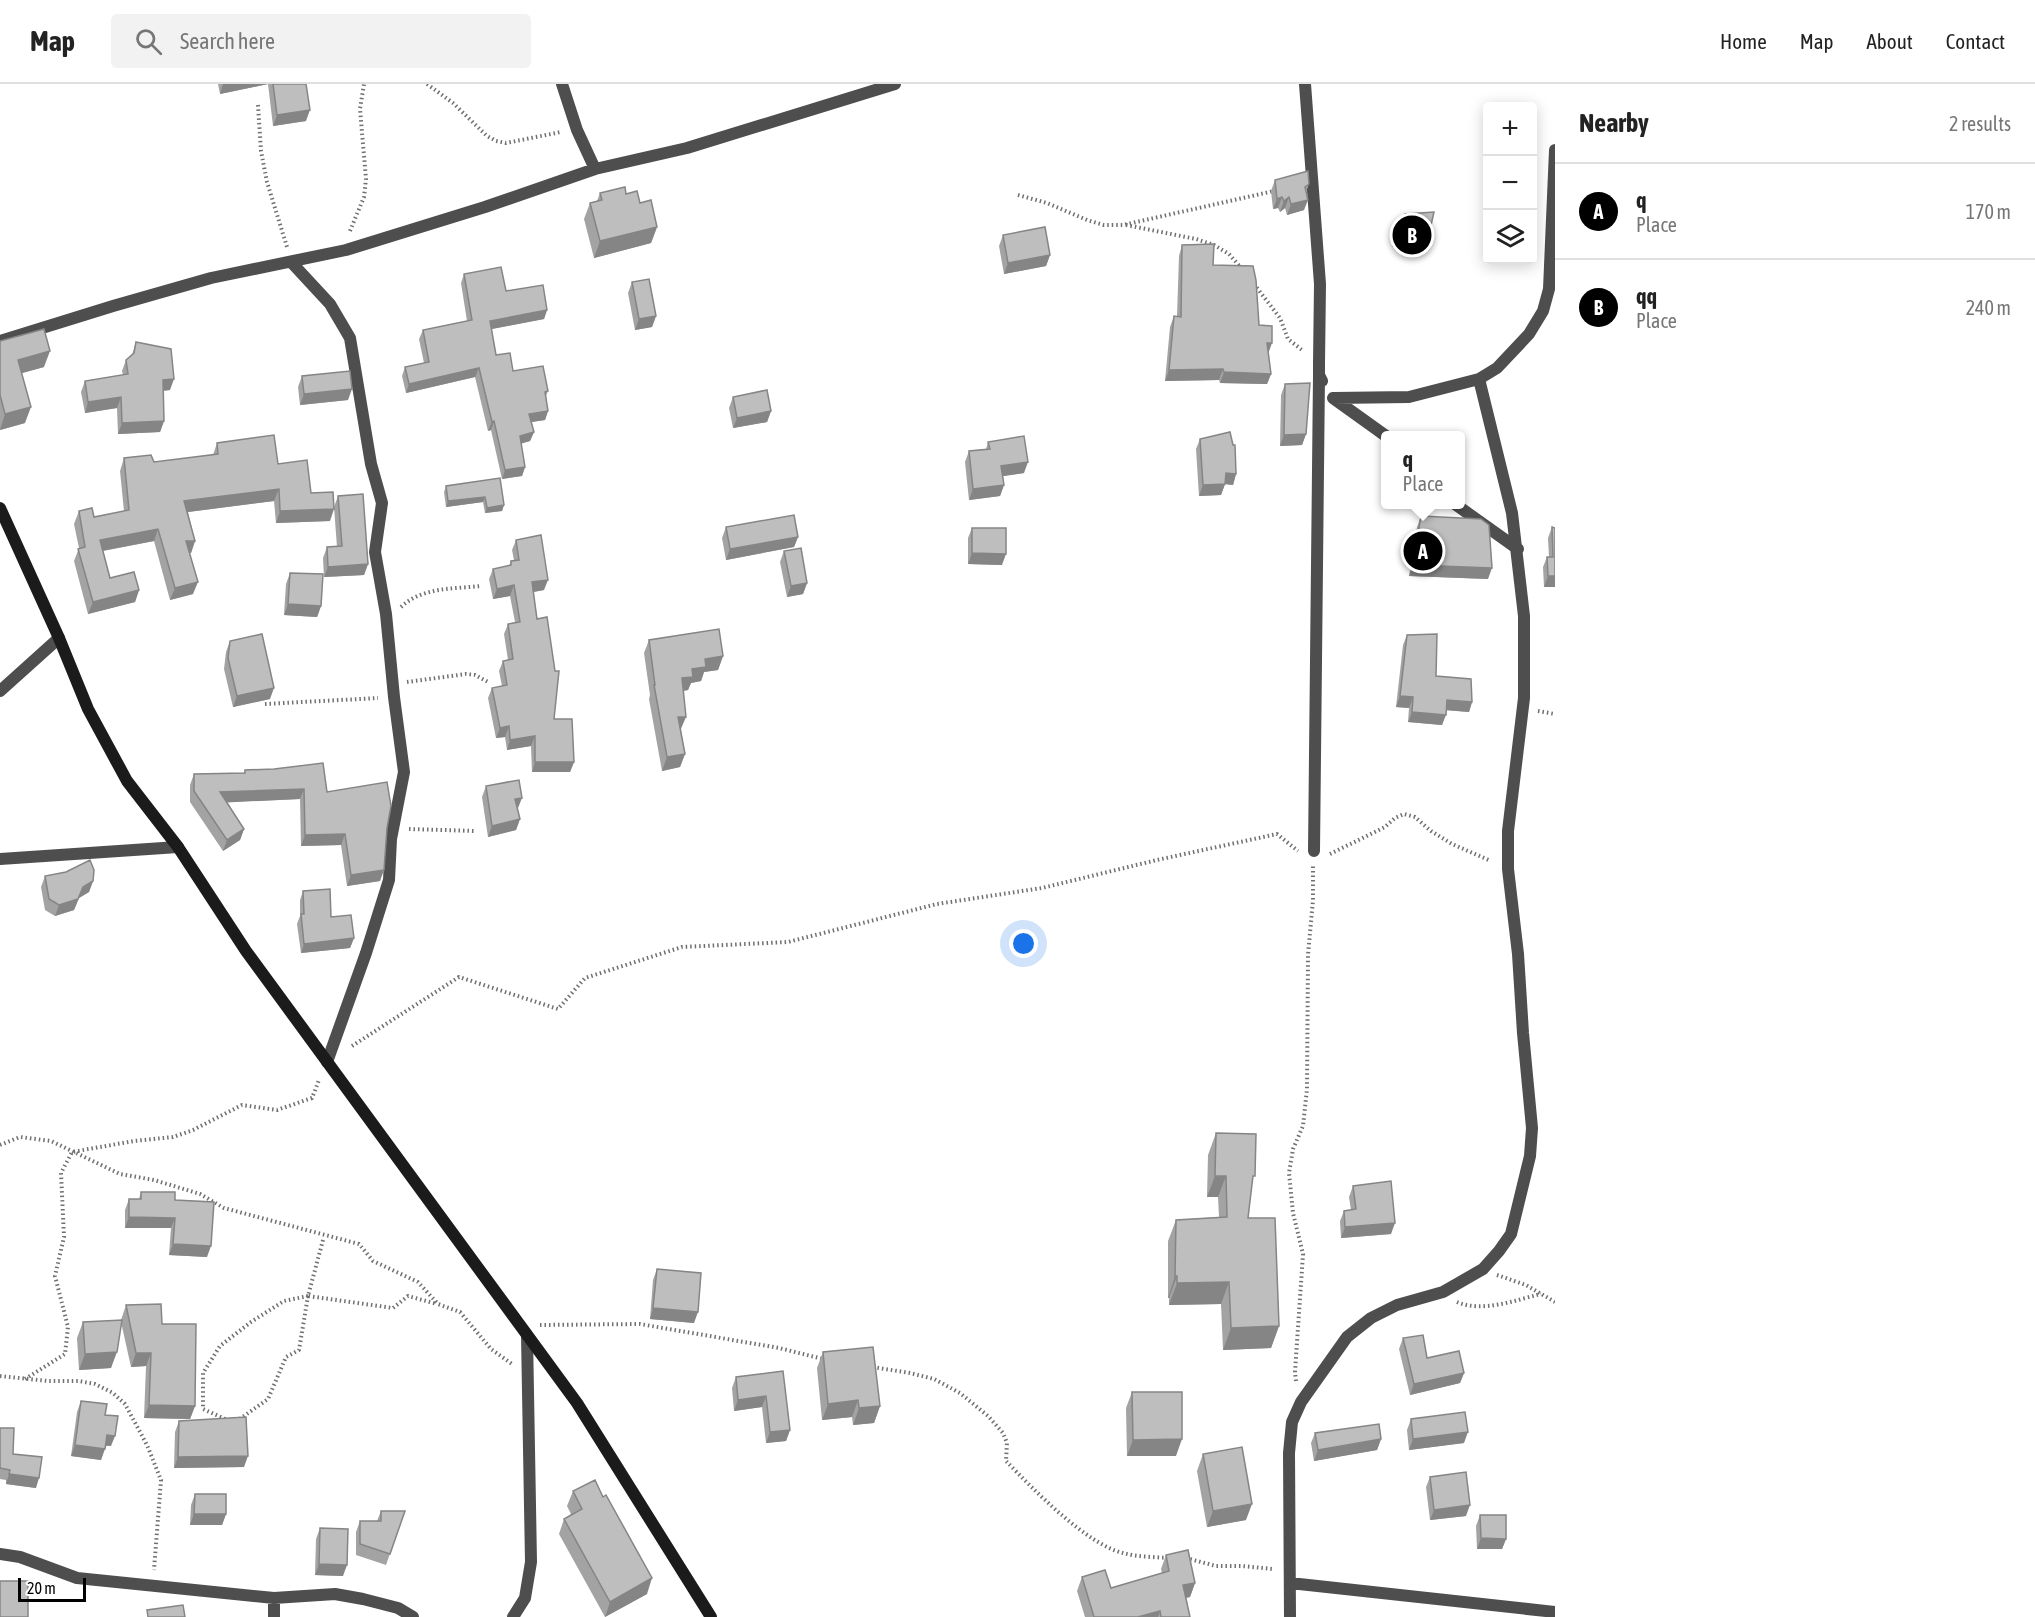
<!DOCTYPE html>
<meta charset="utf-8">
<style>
:root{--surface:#fff;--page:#f2f2f2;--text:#222;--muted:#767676;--line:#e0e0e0;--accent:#000}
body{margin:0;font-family:"Asap Condensed",sans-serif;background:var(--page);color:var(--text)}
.controls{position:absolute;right:18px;top:18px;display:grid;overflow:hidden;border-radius:6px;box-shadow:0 3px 15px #0003}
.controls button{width:54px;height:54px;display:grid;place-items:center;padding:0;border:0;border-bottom:2px solid var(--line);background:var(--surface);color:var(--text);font:30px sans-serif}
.scale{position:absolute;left:18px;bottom:15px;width:68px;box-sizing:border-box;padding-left:6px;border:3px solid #000;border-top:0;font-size:16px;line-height:21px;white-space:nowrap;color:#000;-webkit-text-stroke:4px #fff;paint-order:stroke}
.you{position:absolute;left:1024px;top:860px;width:21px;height:21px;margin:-15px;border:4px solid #fff;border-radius:50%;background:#1a73e8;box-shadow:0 0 0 9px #1a73e833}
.badge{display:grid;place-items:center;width:39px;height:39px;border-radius:50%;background:var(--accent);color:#fff;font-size:20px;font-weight:700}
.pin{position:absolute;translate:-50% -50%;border:3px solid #fff;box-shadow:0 2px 6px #0006}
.popup{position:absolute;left:1381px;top:347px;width:84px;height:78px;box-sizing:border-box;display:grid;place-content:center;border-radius:6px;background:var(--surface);filter:drop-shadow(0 2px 4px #0005);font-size:20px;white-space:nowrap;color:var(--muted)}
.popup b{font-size:22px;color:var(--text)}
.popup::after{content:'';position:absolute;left:50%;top:100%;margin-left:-12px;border:12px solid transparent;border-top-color:var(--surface)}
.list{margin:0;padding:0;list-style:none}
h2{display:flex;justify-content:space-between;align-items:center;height:78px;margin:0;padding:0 24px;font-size:26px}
h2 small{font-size:20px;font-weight:400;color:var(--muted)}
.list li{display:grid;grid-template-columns:39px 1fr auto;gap:18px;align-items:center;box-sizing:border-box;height:96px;padding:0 24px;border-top:2px solid var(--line)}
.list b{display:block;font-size:22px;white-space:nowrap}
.list p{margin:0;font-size:20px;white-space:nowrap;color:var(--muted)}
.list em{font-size:20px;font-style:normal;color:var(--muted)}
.icon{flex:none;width:33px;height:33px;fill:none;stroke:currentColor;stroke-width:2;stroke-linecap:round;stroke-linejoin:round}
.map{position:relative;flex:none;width:1555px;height:1533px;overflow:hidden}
header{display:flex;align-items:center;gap:36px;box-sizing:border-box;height:84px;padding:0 30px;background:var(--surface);border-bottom:2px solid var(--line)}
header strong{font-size:28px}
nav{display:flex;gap:33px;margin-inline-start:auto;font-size:21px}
.search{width:420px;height:54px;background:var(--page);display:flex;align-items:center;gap:15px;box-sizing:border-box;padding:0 21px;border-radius:6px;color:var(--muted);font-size:22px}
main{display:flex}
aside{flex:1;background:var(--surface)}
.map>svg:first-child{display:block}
</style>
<header>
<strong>Map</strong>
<div class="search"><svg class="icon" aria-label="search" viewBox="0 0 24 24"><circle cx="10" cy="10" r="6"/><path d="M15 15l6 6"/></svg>Search here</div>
<nav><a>Home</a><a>Map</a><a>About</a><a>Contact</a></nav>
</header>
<main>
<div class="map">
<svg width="1555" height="1533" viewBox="0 0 1555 1533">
<rect width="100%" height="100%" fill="#fff"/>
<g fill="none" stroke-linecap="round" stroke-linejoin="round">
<path stroke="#707070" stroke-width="4" stroke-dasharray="1.5 3" stroke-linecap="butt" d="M427,0l26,19 34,33 9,5 10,2 55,-11
M258,21l3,46 6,31 20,65
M1018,111l29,8 40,17 17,5h19l151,-34
M1126,141l70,14 18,6 15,9 13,15
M350,147l14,-34 2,-18 -6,-70 4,-25
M1254,200l26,34 8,21 14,11
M401,523c21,-20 52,-18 80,-21
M407,598l59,-8 9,1 13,7
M265,620l113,-6
M1538,627l17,3
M409,745l67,2
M1330,770l55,-27 10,-9 9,-4 11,3 16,14 21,13 39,17
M352,962l107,-69 99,32 27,-31 97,-31 106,-5 149,-38 105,-16 115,-28 120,-26 21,17
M0,1061l20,-8 31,4 69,33 34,6 46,14 24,14 135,36 14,17 45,21 20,22 22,8 31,37 21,15
M323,1156l-15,56 85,12 15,-12 29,8
M1497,1191l29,10 29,17
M308,1212l-9,54 -13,7 -18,42 -34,24 -31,-14v-36l17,-27 31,-24 33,-21z
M1457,1218c25,11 59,-2 84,-8
M540,1241l100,-1 139,24 44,11
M873,1283l37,6 24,6 26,14 28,23 15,17 4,10 -1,18c27,28 80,83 117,92 14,4 31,4 46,5
M0,1292l48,5h31l16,3 18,9 12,11 22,41 14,35 -7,90
M25,1295l40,-25 3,-27 -13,-51 9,-39 -3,-64 11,-21 62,-11 39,-4 20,-7 49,-25 35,5 35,-12 7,-18
M1296,1297l-1,-9 8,-118 -10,-41 -4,-40 4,-24 10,-23 4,-37 1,-134 5,-55v-35
M1186,1474l30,8h26l31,3"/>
<path stroke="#4e4e4e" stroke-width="12" d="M562,0l15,46 18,39
M1305,0l15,200 -1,79v12l3,6
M292,179l38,41 20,34 21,126 11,39 -7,49 11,62 8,83 10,75 -13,67 -2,41 -23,73 -39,109
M0,257l113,-35 98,-28 135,-28 139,-43 110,-38 92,-21 208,-64
M1333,314l53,38
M1334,314l75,-1 70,-18 18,-11 32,-34 14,-23 6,-22 6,-139
M1455,420l63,45
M0,607l59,-53
M1314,767l5,-476
M0,775l178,-12
M0,1470l20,3 57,21 197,20 61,-4 28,5 35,9 15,9
M1290,1499l265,29
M274,1514v19
M513,1533l12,-19 6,-36 -4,-227
M1290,1533l-1,-164 3,-31 9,-20 46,-65 24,-19 26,-13 46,-13 40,-23 16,-18 12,-17 19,-78 2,-28 -9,-95 -5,-79 -10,-85v-38l16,-133v-82l-12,-103 -33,-134"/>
<path stroke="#1b1b1b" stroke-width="12" d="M0,424l59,130 29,71 39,72 51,66 68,104 331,452 134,214"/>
</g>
<path fill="#a3a3a3" d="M218,0h88v37l-33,5 -5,-42 -48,10z
M1275,96l34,4 -3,8 -2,18 -17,5 -2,-7 -5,4 -2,-4 -5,1 -2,-18z
M600,109l26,1 14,9 17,24 -6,16 -57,15 -10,-39 6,-16 7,-2z
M1003,151l47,20 -4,11 -42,8 -5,-28z
M1182,161l31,20 46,60 9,29 3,20 -4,10 -47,-1 -1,-3 -54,1 5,-54 4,-11h3l2,-60z
M464,190l83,36 -3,9 -53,10 5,26 17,16 35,20 -2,5 2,15 -3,9 -14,2 3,10 -4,9 -9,2 4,24 -3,9 -20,3 -11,-49 -3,1 -13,-54 -69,16 -4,-17 3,-9 19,-4 -5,-24 4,-9 44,-9 -6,-38z
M632,198l24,34 -4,11 -17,3 -7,-37z
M0,257l44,26 -23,6 4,50 -25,7z
M136,258l34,48 -7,1 1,30 -4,11 -42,2 -1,-26 -32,5 -4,-21 4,-11 38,-6 -1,-4 4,-11 6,-5z
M302,292l46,24 -48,5 -2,-18z
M1285,300l21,50 -4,11 -22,1 1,-51z
M733,313l38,14 -4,11 -34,6 -4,-20z
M1200,355l36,35 -3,11 -8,-1 -4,11 -22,1 -3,-47z
M988,358l36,31 -21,3 1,9 -4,11 -31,4 -4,-38 4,-11 17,-2z
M217,359l61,21 33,29 19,28 -54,2 -2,-22 -86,11 7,29 -4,12h-1l3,41 -23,6 -16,-59 -51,10 7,27 29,12 -4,12 -47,12 -14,-53 5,-13 -5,-24 5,-13 15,6 30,-6 -4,-40 4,-13 30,4 59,-7z
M500,394l4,27 -2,6 -17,2 -2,-11 -37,5 -2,-15 2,-6z
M338,412l30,68 -4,11 -40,2 -1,-19 4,-11h10l-3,-40z
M1421,432l67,63 -79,-3 8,-49z
M726,443l72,10 -4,10 -68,13 -4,-22z
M1552,443l3,1v59h-11l-1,-20 4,-10h2l-1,-19z
M972,444l30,37 -34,-1v-26z
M516,456l28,50 -11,2 21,127 20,43 -4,10h-38l-1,-26 -24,4 -2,-13 -9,1 -8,-40 4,-10 10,-2 -3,-15 4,-10 5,-1 -4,-26 4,-10 7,-2 -5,-26 -17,3 -4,-20 4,-10 16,-3 2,-5 3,-1 -2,-10z
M784,467l23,32 -4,11 -16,3 -7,-35z
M290,489l31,33 -4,11 -33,-2 2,-31z
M1407,551l29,41 36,26 -3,10 -23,-2 -4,15 -34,-3 1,-14 -13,-1 7,-62z
M649,556l74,16 -5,14 -14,2 -3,9 -10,2 -3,7 -5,1 -2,39 4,24 -5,13 -18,4 -13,-72 1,-4 -6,-42z
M230,557l40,58 -37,8 -9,-38 2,-17z
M245,686l82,22 60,36 -7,53 -33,5 -6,-41 -40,1 -1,-47 -73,3 17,27 -4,11 -17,11 -33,-49v-17l4,-11 50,-1z
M486,702l32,22 -1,1 3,10 -4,11 -28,7 -6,-40z
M45,792l48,5 -4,11 -10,6 -5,12 -19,6 -10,-6 -4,-23z
M303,807l51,47 -4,10 -49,5 -4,-29 3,-8v-16z
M1216,1049l36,51 -4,34 31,108 -8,22 -48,2 -2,-46 -52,1v-7h-1v-57l8,-21 43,-3 -1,-20h-11l1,-42z
M1353,1102l38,48 -50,4 -1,-17 4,-10 7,-1 -2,-13z
M141,1108l34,8 32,57 -38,-2 2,-27h-46v-18l4,-11h10z
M657,1185l37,54 -44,-4 3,-39z
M126,1221l36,19 33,82 -5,13 -46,-1 2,-52 -15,1 -10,-45 -10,46 -32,2 -2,-32 6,-16 38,-2z
M1403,1254l24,20 37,15 -4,10 -50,12 -11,-46z
M823,1268l57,54 -6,17 -21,2 -1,-8 -30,3 -5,-52z
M783,1287l7,59 -4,11 -20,2 -4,-36 -28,4 -2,-23 4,-11z
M1132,1308l44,64h-49l-1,-48z
M81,1317l24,14 6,31h-6l-4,14 -30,-4 6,-44z
M1411,1335l53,24 -55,7 -2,-20z
M179,1337l65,46 -70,1 1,-36z
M0,1344l13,26 23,34 -30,-4v-4l-6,-1z
M1315,1349l66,6 -4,11 -63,11 -3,-18z
M1203,1370l43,66 -39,7 -10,-56z
M1430,1393l36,39 -36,4 -4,-33z
M573,1407l74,103 -42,23 -46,-83 5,-15 7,-5 -4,-8z
M195,1410l31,20 -4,11h-32l1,-20z
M381,1427h24l-19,54 -30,-10v-23l4,-11h17z
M1480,1431l26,24 -4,10h-25l-1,-23z
M320,1444l23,48 -28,-1 1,-36z
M1166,1471l29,28 -5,14 -4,1 4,19h-105l-8,-26 5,-14 29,11 51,-15 -1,-4z"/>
<path fill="#858585" d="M223,0h45l-48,10z
M310,26l-4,11 -33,5 4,-11z
M1282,113l-4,11 -5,1 4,-10z
M1289,113l-4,11 -5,4 4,-11z
M1308,116l-4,10 -17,5 4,-11z
M657,143l-6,16 -57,15 6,-17z
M1429,150l-4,11 -33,2 4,-10z
M1050,171l-4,11 -42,8 4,-11z
M547,226l-3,9 -57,11 3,-9z
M656,232l-4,11 -17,3 4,-11z
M1267,259h5l-4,11z
M50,267l-6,16 -32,9 6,-16z
M479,284l-4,9 -69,16 3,-9z
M1223,285l-4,11 -54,1 4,-11z
M1224,288l47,2 -4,10 -47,-1z
M174,295l-4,11 -11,1 4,-11z
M352,305l-4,11 -48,5 4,-11z
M121,313l-4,11 -32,5 3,-11z
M31,323l-6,16 -25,7 5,-16z
M548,327l-3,9 -20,3 4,-9z
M771,327l-4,11 -34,6 4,-10z
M164,337l-4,11 -42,2 4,-11z
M494,337l-3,9 -3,1 4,-9z
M534,348l-4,9 -13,4 3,-9z
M1306,350l-4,11 -22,1 4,-11z
M1028,378l-4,11 -27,4 4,-11z
M525,383l-3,9 -20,3 3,-9z
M1226,389l10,1 -3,11 -8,-1 -4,11 -22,1 4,-11z
M1004,401l-4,11 -31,4 4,-11z
M279,405l-5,12 -94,12 4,-12z
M485,413l-2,5 -37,5 2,-6z
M504,421l-2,6 -17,2 2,-5z
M334,425l-4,12 -54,2 4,-12z
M158,445l-4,12 -58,11 4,-12z
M798,453l-4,10 -68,13 4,-11z
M186,457h9l-4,12h-9z
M972,469l34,1 -4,11 -34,-1z
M368,480l-4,11 -40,2 4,-10z
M1413,481l79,3 -4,11 -79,-3z
M1548,492h7v11h-11z
M548,496l-4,10 -16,3 4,-11z
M198,498l-5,12 -23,6 5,-12z
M807,499l-4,11 -16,3 4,-11z
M514,501l-4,11 -17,3 4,-10z
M139,506l-4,12 -47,12 5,-12z
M288,520l33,2 -4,11 -33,-2z
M723,572l-5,14 -14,2 -3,9 -10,2 -3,7 -11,2 5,-14 23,-19z
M274,604l-4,11 -37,8 4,-11z
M1400,612l13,1 -4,11 -13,-1z
M1447,616l25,2 -3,10 -25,-2z
M1412,628l34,3 -4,10 -34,-3z
M678,633h8l-6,14z
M509,642l-4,11 -9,1 4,-10z
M535,652l-4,10 -24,4 3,-10z
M685,670l-5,13 -18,4 5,-14z
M535,678h39l-4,10h-38z
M304,705l-4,10 -84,4 4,-11z
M522,714l-4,10 -7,2 4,-11z
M520,735l-4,11 -28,7 4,-11z
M244,745l-4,11 -17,11 4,-11z
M345,750l-4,11 -40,1 4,-11z
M384,786l-4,11 -33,5 4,-11z
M93,797l-4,11 -10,6 -5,12 -19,6 4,-11z
M354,854l-4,10 -49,5 3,-9z
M1215,1092h11l-8,21h-11z
M129,1133l46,1 -4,10h-46z
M1395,1139l-4,11 -50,4 4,-11z
M173,1160l38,2 -4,11 -38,-2z
M1175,1192h2l-8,22h-1z
M1229,1198l-8,22 -52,1 8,-22z
M653,1224l45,4 -4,11 -44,-4z
M1279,1242l-8,22 -48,2 8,-22z
M117,1268l-6,16 -32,2 6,-16z
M136,1269h15l-5,13 -15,1z
M1464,1289l-4,10 -50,12 4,-11z
M766,1312l-4,11 -28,4 4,-11z
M858,1316l-6,17 -30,3 6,-16z
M149,1321l46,1 -5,13 -46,-1z
M880,1322l-6,17 -21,2 6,-17z
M790,1346l-4,11 -20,2 4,-11z
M1468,1348l-4,11 -55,7 4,-11z
M107,1351l8,1 -4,10 -8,-1z
M1182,1355l-6,17h-49l6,-16z
M1381,1355l-4,11 -63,11 4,-11z
M75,1361l30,4 -4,11 -30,-4z
M248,1372l-4,11 -70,1 4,-11z
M9,1390l30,4 -3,10 -30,-4z
M1252,1420l-6,16 -39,7 6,-16z
M1470,1421l-4,11 -36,4 4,-10z
M194,1430h32l-4,11h-32z
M1481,1454l25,1 -4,10h-25z
M319,1480l28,1 -4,11 -28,-1z
M652,1494l-5,16 -42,23 5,-15z
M1195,1499l-5,14 -12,2 5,-14z
M1160,1527l-2,6h-20z"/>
<path fill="#bebebe" stroke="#858585" stroke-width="1.5" d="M273,0h33l4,26 -33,5z
M1308,87l1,13 -4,3 3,13 -17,4 -2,-7 -5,4 -2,-4 -5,2 -2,-19z
M625,103l1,7 11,-3 3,12 11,-3 6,27 -57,14 -10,-38 12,-3 -2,-7z
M1434,128l-5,22 -33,3 9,-23z
M1045,143l5,28 -42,8 -5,-28z
M1214,160l-1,21 40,1 3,14 3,45 13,1v17h-5l4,31 -47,-2 -1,-3 -54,1 5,-54 7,1 1,-72z
M501,183l5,24 37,-6 4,25 -57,11 6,34 14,-2 3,18 30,-5 5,25 -3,1 3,19 -19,3 5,18 -14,4 5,31 -20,3 -11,-49 -2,1 -13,-54 -70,16 -4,-17 24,-5 -6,-32 49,-10 -8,-46z
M649,195l7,37 -17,3 -7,-37z
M44,245l6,22 -32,9 13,47 -26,7 -5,-19v-54z
M136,258l35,7 3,30 -11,1 1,41 -42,2 -1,-26 -33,5 -3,-21 43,-7 -2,-14 8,-7z
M350,287l2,18 -48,5 -2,-18z
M1310,299l-4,51 -22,1 1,-51z
M767,306l4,21 -34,7 -4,-21z
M1230,348l3,13h2l1,29 -10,-1 -1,11 -22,1 -3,-46z
M274,351l4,29 29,-4 4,33 22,-1 1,17 -54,2 -1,-22 -95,12 11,40h-9l12,41 -23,6 -17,-59 -58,11 10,38 24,-6 5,18 -46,12 -15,-53 7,-2 -6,-36 13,-3 2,9 35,-7 -5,-52 27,-3 3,7 64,-8 -1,-11z
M1024,352l4,26 -27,4 3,19 -31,4 -4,-38 21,-2 -2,-7z
M500,394l4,27 -17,3 -2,-11 -37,4 -2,-15z
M363,410l5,70 -40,3 -1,-20 15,-1 -4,-50z
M794,431l4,22 -68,12 -4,-22z
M1421,432l60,3 8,6 3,43 -79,-3z
M1552,443l3,1v48h-7l-1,-19h6z
M972,444h34v26l-34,-1z
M541,451l7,45 -16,2 5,37 10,-2 8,54h4l-5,48h18l2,43h-39v-26l-25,4 -1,-14 -9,2 -8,-40 15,-3 -4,-24 10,-2 -5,-35 12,-2 -6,-37 -17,4 -4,-20 18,-4v-4l8,-1 -3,-20z
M801,464l6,35 -16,3 -7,-35z
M290,489l33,1 -2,32 -33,-2z
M719,545l4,27 -18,3 1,8 -14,2 1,8 -11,1 4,39h-8l7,37 -18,3 -13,-72h1l-6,-45z
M262,550l12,54 -37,8 -9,-38 2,-17z
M1437,550l-1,42 35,3 1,23 -25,-2 -1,15 -34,-3 1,-15 -13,-1 7,-61z
M323,679l4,29 60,-10 4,24 -4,22 -3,42 -33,5 -6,-41 -40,1 -1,-46 -84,3 24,37 -17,11 -33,-49v-17l51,-1v-3l29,-1z
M519,696l3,18 -7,1 5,20 -28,7 -6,-40z
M90,776l4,10 -1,11 -10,6 -5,12 -19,6 -10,-6 -4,-23 21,-4z
M330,805l1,28 20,-2 3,23 -50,6 -3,-30h3l-1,-23z
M1216,1049l40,1 -1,42h-2l-5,42h27l4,108 -48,2 -2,-46 -52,1v-7h-2l1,-56 51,-3 -1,-41h-11z
M1391,1097l4,42 -50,4 -1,-16 12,-2 -3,-23z
M141,1108h34v8l39,2 -3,44 -38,-2 2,-26 -46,-1v-18h12z
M657,1185l44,4 -3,39 -45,-4z
M161,1220l1,20h34l-1,82 -46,-1 2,-52h-15l-10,-48z
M122,1236l-5,32 -32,2 -2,-32z
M1423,1251l4,23 32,-7 5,22 -50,11 -11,-46z
M873,1263l7,59 -21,2 -1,-8 -30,4 -5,-52z
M783,1287l7,59 -20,2 -4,-36 -28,4 -2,-23z
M1132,1308h50v47l-49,1z
M81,1317l26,3 -2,11 13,1 -3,20 -8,-1 -2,14 -30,-4z
M1465,1328l3,20 -55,7 -2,-20z
M246,1333l2,39 -70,1 1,-36z
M1379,1340l2,15 -63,11 -3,-17z
M0,1344h14l-1,26 29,3 -3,21 -30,-4 1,-4 -10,-2z
M1242,1363l10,57 -39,7 -10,-57z
M1466,1388l4,33 -36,5 -4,-33z
M595,1396l8,17 3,-2 46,83 -42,24 -46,-83 18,-10 -9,-18z
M195,1410h31v20h-32z
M381,1427h24l-15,43 -30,-10v-23h21z
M1480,1431h26v24l-25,-1z
M320,1444l28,1 -1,36 -28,-1z
M1188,1466l7,33 -12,2 7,32h-29l-1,-6 -22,6h-44l-12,-40 23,-7 6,18 58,-17 -3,-16z
M0,1497h28v36h-28z
M183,1521l2,12h-37l-1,-7z"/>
</svg>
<div class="controls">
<button>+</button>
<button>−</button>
<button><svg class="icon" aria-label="layers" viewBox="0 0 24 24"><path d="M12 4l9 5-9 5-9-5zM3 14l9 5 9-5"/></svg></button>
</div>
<div class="scale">20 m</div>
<div class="you"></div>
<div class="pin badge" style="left:1423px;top:467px">A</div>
<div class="popup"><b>q</b>Place</div>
<div class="pin badge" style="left:1412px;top:151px">B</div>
</div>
<aside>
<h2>Nearby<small>2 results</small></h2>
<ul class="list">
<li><span class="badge">A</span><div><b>q</b><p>Place</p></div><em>170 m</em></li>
<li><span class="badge">B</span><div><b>qq</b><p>Place</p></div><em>240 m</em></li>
</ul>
</aside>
</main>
